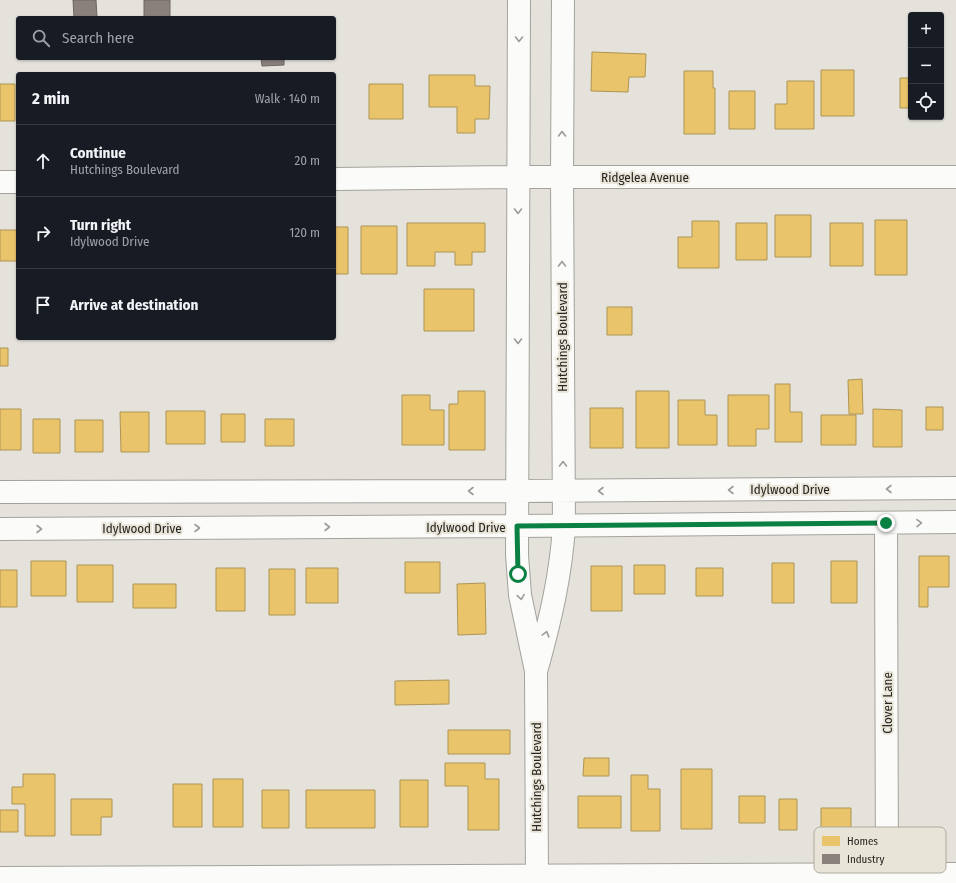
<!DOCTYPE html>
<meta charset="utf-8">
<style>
:root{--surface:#171b24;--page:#242831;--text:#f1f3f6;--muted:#9ea1a6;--line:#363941}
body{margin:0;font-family:"Fira Sans Condensed",sans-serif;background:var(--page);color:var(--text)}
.controls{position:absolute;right:12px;top:12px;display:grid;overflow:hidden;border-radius:4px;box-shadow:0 1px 3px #0004}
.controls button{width:36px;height:36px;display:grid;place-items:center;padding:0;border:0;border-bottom:1px solid var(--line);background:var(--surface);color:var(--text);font:20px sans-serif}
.stop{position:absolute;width:12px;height:12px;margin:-9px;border:3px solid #0b8043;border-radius:50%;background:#fff}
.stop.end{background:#0b8043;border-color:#fff;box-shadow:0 1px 4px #0008}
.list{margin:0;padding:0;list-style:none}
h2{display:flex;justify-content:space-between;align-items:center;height:52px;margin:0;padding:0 16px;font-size:17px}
h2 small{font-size:13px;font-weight:400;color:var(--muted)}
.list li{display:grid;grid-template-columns:26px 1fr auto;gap:12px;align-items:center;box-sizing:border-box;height:72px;padding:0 16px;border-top:1px solid var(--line)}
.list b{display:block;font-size:15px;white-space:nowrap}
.list p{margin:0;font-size:13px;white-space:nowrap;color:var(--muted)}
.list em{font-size:13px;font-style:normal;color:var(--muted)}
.icon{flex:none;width:22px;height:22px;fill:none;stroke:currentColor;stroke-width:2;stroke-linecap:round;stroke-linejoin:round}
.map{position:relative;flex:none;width:956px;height:883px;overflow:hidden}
.search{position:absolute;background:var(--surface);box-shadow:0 1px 3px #0004;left:16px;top:16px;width:320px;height:44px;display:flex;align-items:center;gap:10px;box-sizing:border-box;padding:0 14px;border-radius:4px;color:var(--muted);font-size:15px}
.panel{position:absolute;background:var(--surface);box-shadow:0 1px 3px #0004;left:16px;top:72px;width:320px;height:268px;border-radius:4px}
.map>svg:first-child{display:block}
</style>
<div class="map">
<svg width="956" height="883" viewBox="0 0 956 883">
<rect width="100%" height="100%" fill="#e4e2db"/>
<path fill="#e9c46a" stroke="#af9454" d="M592,52l54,2 -1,23h-16l-1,15 -37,-1z
M911,64v44h-11v-30h11z
M821,70h33v46h-33z
M684,71h29v17h2v46h-31z
M429,75h46v11h15l-1,33h-14v14h-18v-26h-28z
M787,81h27v48h-39v-25h12z
M0,84h15v37h-15z
M369,84h34v35h-34z
M729,91h26v38h-26z
M775,215h36v42h-36z
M875,220h32v55h-32z
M692,221h27v47h-41v-31h14z
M407,223h78v29h-13v13h-17v-13h-20v14h-28z
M736,223h31v37h-31z
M830,223h33v43h-33z
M361,226h36v48h-36z
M334,227h14v47h-14z
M0,230h18v31h-18z
M424,289h50v42h-50z
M607,307h25v28h-25z
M0,348h8v18h-8z
M862,379l1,35h-14l-1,-34z
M775,384h15v28h12v30h-27z
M458,391h27v59h-36v-46h9z
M636,391h33v57h-33z
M402,395h28v15h14v35h-42z
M728,395h41v34h-13v17h-28z
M678,400h27v15h12v30h-39z
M926,407h17v23h-17z
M590,408h33v40h-33z
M0,409h21v41h-21z
M873,409l29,1v37h-29z
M166,411h39v33h-39z
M120,412h29v40h-28z
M221,414h24v28h-24z
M821,415h35v30h-35z
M33,419h27v34h-27z
M265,419h29v27h-29z
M75,420h28v32h-28z
M919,556h30v31h-21v20h-9z
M31,561h35v35h-35z
M831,561h26v42h-26z
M405,562h35v31h-35z
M772,563h22v40h-22z
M77,565h36v37h-36z
M634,565h31v29h-31z
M591,566h31v45h-31z
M216,568h29v43h-29z
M306,568h32v35h-32z
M696,568h27v28h-27z
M269,569h26v46h-26z
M0,570h17v37h-17z
M485,583l1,51 -28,1 -1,-51z
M133,584h43v24h-43z
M449,680v24l-54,1v-24z
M448,730h62v24h-62z
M584,758h25v18h-26z
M445,763h40v16h14v51h-31v-44h-23z
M681,769h31v60h-31z
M23,774h32v62h-30v-32h-13v-17h11z
M631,775h17v14h12v42h-29z
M213,779h30v48h-30z
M400,780h28v47h-28z
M173,784h29v43h-29z
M262,790h27v38h-27z
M306,790h69v38h-69z
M578,796h43v32h-43z
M739,796h26v27h-26z
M71,799h41v18h-11v18h-30z
M779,799h18v31h-18z
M821,808h30v21h-30z
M0,810h18v22h-18z"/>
<path fill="#8a817c" stroke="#6c6561" d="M73,0h23l1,17 -23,1z
M144,0h26v17h-26z
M261,58h23v7l-22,1z"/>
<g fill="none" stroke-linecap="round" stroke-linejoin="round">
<g stroke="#a4a29d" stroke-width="24">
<path id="street" d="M519,0l-2,555 3,40 16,76 1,212
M334,179l184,-2h438
M0,182h18
M0,492l517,-1 439,-3
M886,523l1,360
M0,529l517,-3 439,-4
M537,668c13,-47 24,-93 27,-142l-2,-349 1,-177
M0,878l956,-4"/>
</g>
<use href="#street" stroke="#fbfbfa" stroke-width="22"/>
</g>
<defs><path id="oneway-chevron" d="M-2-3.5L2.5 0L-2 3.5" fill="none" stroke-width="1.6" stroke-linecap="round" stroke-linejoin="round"/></defs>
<g stroke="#9c9b98">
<use href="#oneway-chevron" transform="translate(519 39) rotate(90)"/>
<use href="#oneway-chevron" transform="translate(562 134) rotate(-90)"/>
<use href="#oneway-chevron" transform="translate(518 211) rotate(90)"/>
<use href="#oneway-chevron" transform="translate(562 264) rotate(-90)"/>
<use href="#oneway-chevron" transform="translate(518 341) rotate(90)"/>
<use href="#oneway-chevron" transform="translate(563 464) rotate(-90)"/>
<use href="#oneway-chevron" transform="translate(889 489) rotate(180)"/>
<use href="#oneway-chevron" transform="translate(731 490) rotate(180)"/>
<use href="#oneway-chevron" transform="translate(471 491) rotate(180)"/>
<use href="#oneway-chevron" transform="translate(601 491) rotate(180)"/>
<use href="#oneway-chevron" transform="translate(919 523) rotate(-1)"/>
<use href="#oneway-chevron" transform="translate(327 527)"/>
<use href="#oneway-chevron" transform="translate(197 528)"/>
<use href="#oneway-chevron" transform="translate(39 529)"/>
<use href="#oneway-chevron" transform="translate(521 597) rotate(81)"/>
<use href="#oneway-chevron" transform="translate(546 634) rotate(-75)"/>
</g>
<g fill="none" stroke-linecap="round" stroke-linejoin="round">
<path stroke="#0b8043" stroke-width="5" d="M518,574l-1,-48 369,-3"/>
</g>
<g text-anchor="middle" stroke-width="4" stroke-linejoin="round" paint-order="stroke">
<g font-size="13" fill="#272521" stroke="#e8e4d7">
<text x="645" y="182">Ridgelea Avenue</text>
<text transform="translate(562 337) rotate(-90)" y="5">Hutchings Boulevard</text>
<text x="790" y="494">Idylwood Drive</text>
<text x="466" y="532">Idylwood Drive</text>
<text x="142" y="533">Idylwood Drive</text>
<text transform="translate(887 703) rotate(-90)" y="5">Clover Lane</text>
<text transform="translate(536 777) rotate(-90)" y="5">Hutchings Boulevard</text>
</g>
</g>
<rect x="814" y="827" width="132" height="46" rx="6" fill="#e8e4d7" stroke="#aeaba0" stroke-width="1"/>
<rect x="822" y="836" width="18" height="10" fill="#e9c46a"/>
<rect x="822" y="854" width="18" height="10" fill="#8a817c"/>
<g font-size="11" fill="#272521">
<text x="847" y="845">Homes</text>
<text x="847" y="863">Industry</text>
</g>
</svg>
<div class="controls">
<button>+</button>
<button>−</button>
<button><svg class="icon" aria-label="locate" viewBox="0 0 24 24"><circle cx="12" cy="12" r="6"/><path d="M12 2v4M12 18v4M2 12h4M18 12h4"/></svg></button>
</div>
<div class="stop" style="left:518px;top:574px"></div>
<div class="stop end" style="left:886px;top:523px"></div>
<div class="search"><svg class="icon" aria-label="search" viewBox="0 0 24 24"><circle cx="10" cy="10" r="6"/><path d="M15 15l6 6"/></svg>Search here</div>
<section class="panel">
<h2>2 min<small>Walk · 140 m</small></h2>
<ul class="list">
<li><svg class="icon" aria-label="ahead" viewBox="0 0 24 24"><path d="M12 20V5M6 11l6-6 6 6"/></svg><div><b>Continue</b><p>Hutchings Boulevard</p></div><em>20 m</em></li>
<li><svg class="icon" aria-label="right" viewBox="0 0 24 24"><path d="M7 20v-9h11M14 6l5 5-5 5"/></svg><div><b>Turn right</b><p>Idylwood Drive</p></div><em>120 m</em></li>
<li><svg class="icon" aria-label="arrive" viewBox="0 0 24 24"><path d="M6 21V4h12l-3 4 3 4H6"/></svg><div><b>Arrive at destination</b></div></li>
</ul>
</section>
</div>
